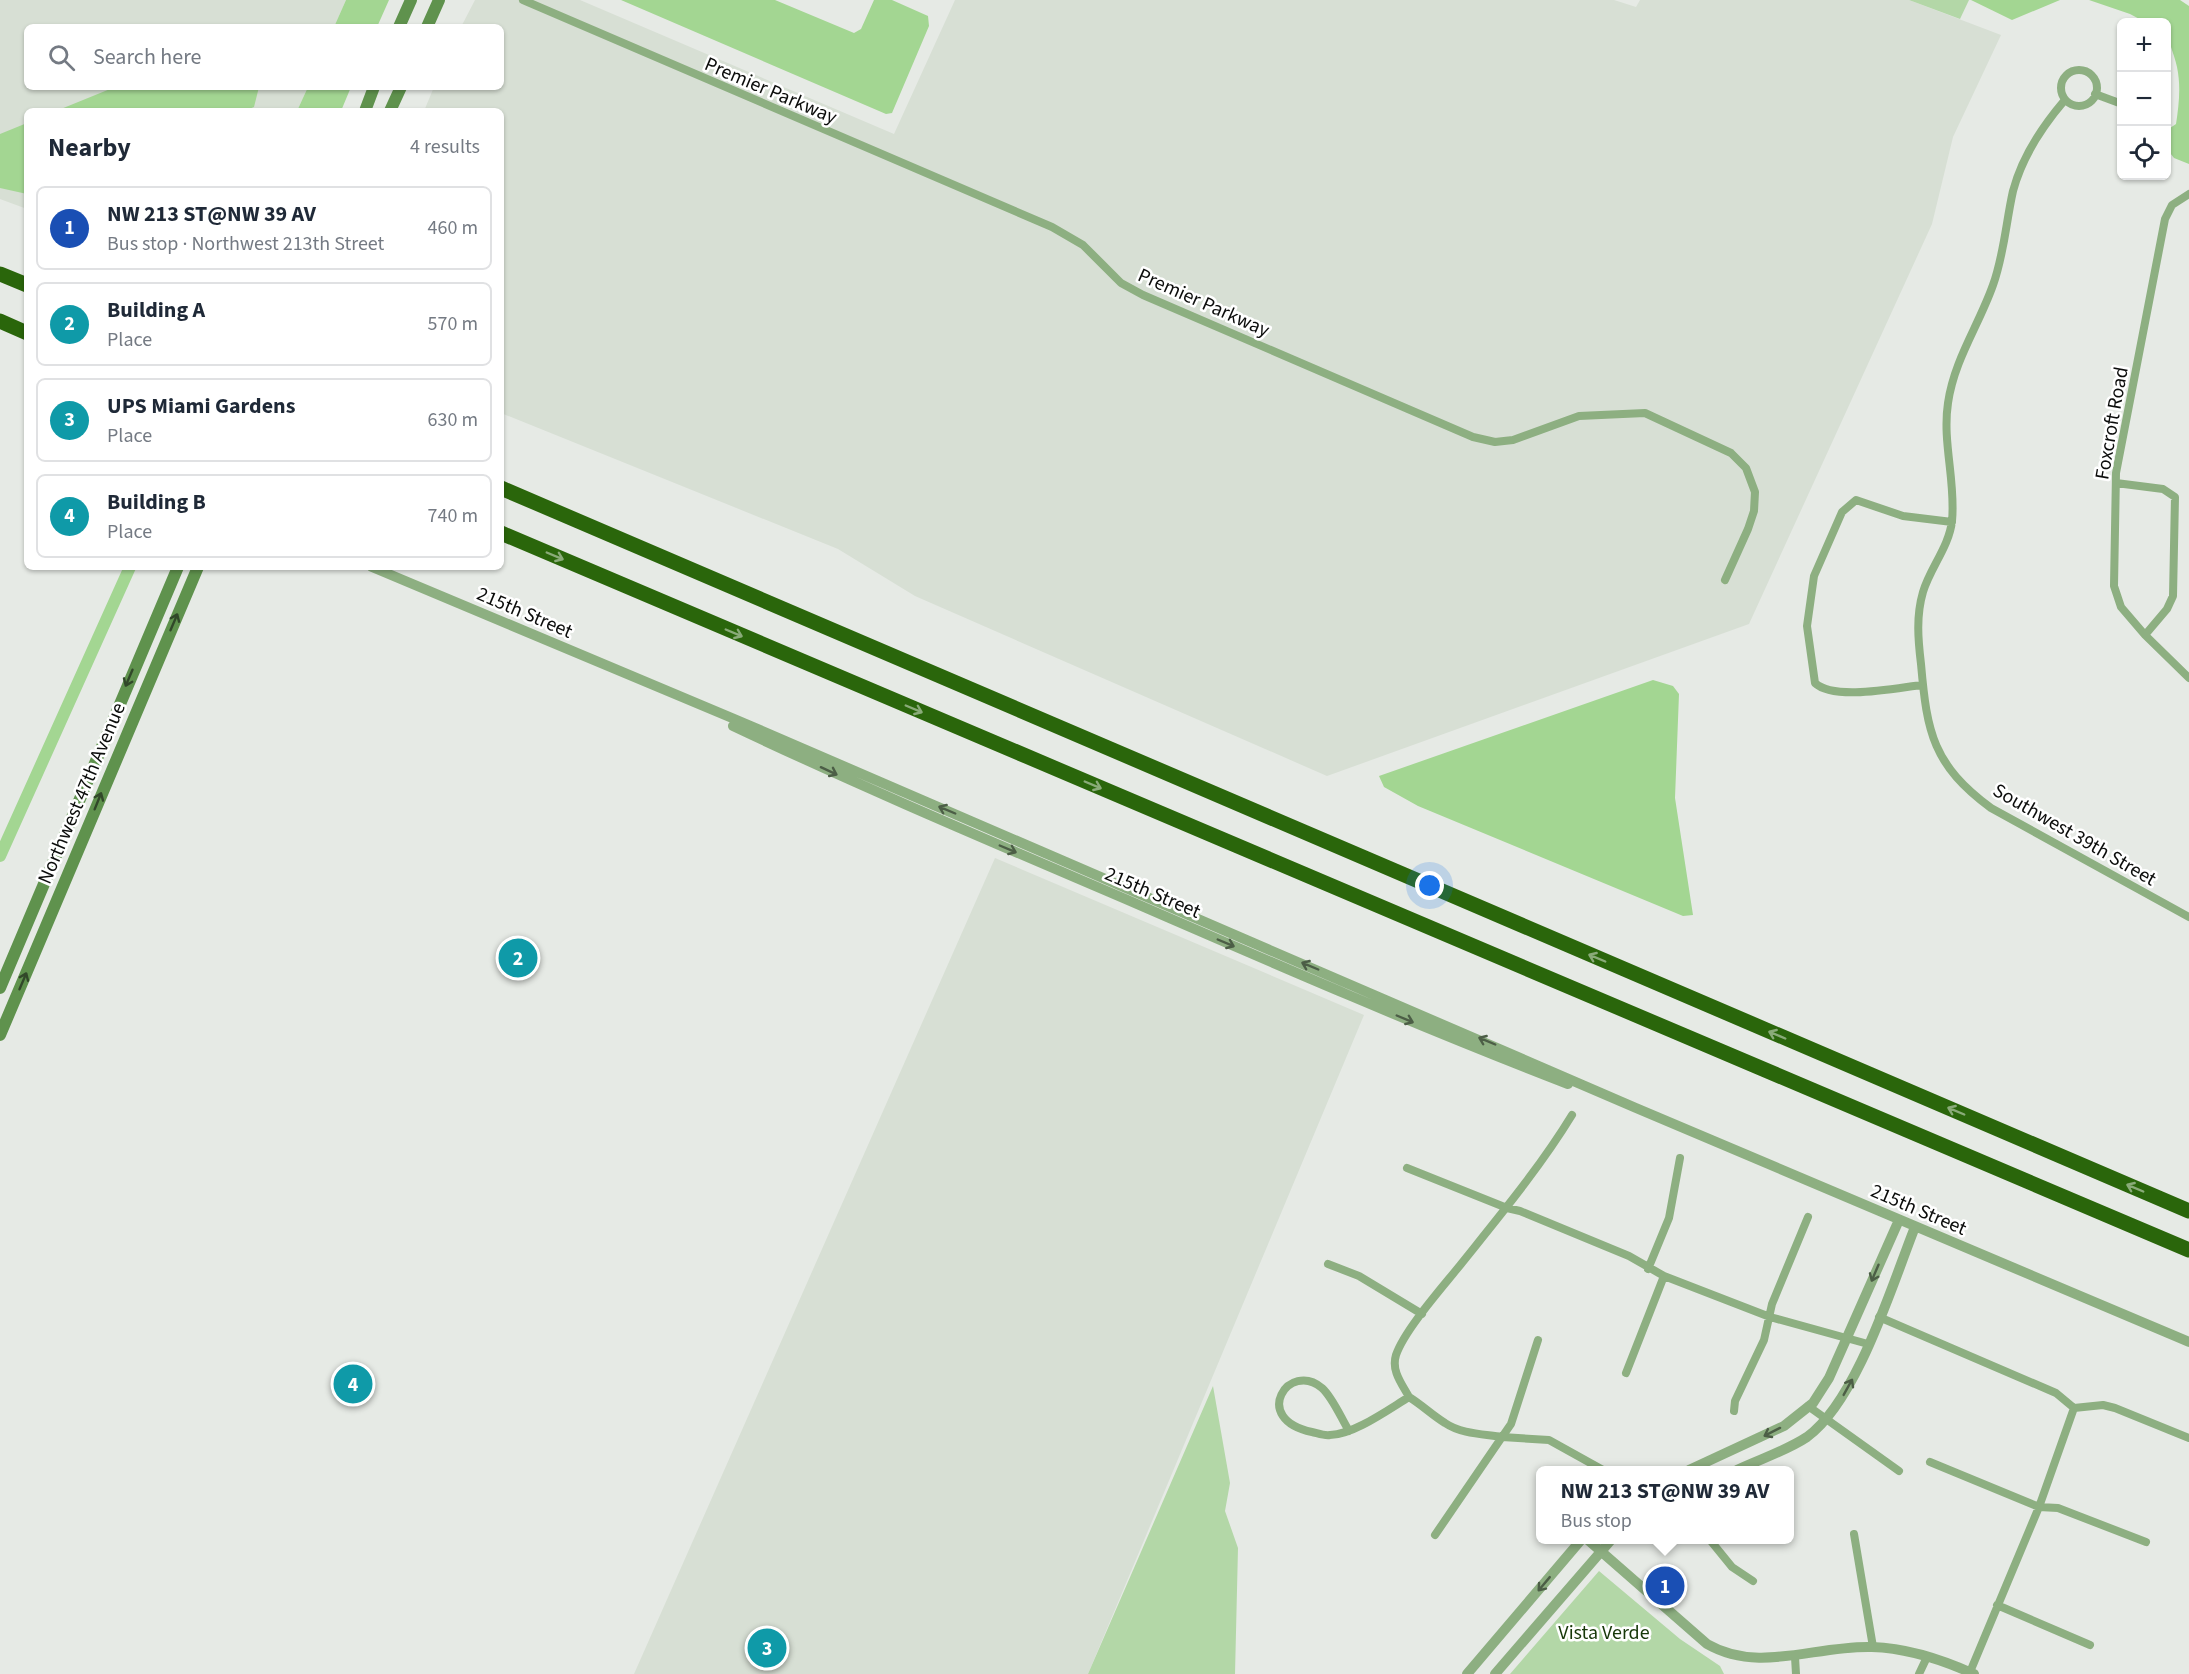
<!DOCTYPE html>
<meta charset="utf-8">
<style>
:root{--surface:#fff;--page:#f2f2f3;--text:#1f2937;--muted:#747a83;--line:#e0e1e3;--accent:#0f766e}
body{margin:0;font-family:"Source Sans 3",sans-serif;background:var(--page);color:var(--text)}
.controls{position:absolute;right:18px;top:18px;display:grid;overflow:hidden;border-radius:9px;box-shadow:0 2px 4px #0004}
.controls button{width:54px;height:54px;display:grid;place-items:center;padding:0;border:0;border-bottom:2px solid var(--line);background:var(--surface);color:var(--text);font:30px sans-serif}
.you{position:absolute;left:1430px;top:886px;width:21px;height:21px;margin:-15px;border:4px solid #fff;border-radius:50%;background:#1a73e8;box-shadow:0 0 0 9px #1a73e833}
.badge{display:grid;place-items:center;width:39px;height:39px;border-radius:50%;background:var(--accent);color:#fff;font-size:20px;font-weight:700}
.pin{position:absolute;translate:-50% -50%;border:3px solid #fff;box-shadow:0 2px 6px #0006}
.popup{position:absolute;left:1536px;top:1466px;width:258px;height:78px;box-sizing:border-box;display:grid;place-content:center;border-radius:9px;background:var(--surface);filter:drop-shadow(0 2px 4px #0005);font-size:20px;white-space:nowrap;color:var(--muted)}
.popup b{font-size:22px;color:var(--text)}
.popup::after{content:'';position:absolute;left:50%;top:100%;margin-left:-12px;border:12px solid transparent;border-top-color:var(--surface)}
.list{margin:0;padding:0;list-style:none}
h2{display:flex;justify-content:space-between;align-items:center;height:78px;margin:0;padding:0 24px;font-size:26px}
h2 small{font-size:20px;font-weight:400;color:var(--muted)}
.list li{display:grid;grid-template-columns:39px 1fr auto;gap:18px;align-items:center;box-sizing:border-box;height:84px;margin:0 12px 12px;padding:0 12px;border:2px solid var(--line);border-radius:9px}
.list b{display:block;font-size:22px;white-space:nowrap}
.list p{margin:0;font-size:20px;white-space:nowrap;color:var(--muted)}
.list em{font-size:20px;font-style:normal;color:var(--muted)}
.icon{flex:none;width:33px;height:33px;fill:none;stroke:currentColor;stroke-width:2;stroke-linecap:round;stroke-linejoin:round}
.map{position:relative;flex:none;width:2189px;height:1674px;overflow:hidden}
.search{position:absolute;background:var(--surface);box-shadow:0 2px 4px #0004;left:24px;top:24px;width:480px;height:66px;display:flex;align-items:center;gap:15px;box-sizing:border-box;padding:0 21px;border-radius:9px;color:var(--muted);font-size:22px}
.panel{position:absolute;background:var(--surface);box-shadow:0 2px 4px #0004;left:24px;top:108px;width:480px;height:462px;border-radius:9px}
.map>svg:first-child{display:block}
</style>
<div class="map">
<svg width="2189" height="1674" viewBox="0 0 2189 1674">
<rect width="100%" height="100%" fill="#e6eae5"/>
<path fill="#d7dfd4" d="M0,0h346l-12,27h-307v60h281l-11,24h-270v98l-27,-10z
M475,0h105l314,134 61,-134h659l22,7 4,-7h269l92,35 -48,102 -21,87 -183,400 -422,152 -412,-180 -77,-47 -337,-136v-302h-77l10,-24h67v-60h-40z
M995,858l369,157 -276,659h-454z"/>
<path fill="#b3d7a7" d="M1909,0h60l-9,19z
M1213,1386l17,97 -5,28 13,37 -3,126h-147z
M1599,1571l81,68 40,27 4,8h-214z"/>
<path fill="#a3d692" d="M346,0h43l-12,27h-43z
M621,0h154l79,33 7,-4 13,-29h18l36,16 1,10 -37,87 -6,1z
M1971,0h89l-48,20z
M2089,0h91l9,6v158l-15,-6 -7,-9v-19l9,-6c3,-19 5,-38 1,-57 -3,-15 -11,-29 -11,-45h-21l-15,-8z
M115,87h144l-5,20 -10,4h-188z
M308,87h43l-10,24h-44z
M27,123v71l-27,-6v-54z
M1653,680l20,6 6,8 -4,104 18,117 -10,1 -265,-110 -34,-19 -5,-11z"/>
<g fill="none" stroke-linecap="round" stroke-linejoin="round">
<path stroke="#a3d692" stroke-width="12" d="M0,856l130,-289"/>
<path stroke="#8daf81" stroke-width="8" d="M523,0l529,227 31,18 38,38 22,12 330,142 22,5 18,-2 66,-24 66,-3 86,40 15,15 9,24 -1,19 -6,18 -23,51
M2061 88a18 18 0 1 1 36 0a18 18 0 1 1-36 0Z
M2095,94l27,10
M2064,101c-23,27 -42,56 -51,90 -7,31 -9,64 -20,94 -14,40 -39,75 -45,118 -6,39 8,79 4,118 -3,26 -22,47 -29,71 -7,24 -5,47 -2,72 6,69 12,101 70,144l198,109
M2189,194l-17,11 -7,14 -49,254 -2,113 7,21 24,28 44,43
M2116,483l47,6 12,8 -2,99 -6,13 -22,26
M1922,685c-26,3 -88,16 -107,-2l-8,-57 7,-50 28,-64 14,-12 47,16 49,6
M1407,1168l100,40 13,3 109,45 35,20 106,41 98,27
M1328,1264l31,12 63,38
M1648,1269l21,-51 11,-60
M1879,1317l177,76 18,15 29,-3 12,3 74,30
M1626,1373l38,-97
M1409,1397c-7,-13 -18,-26 -13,-42 8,-24 44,-65 61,-86 40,-50 82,-100 115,-154
M1808,1406l91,65
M1734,1411l1,-10 29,-61 8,-36 36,-87
M1349,1431c-8,-13 -16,-33 -27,-43 -33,-28 -72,31 -10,44 5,1 12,4 18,3 23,0 59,-26 79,-38 13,8 23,18 36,26 16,11 38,11 57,14l9,-13 27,-84
M1930,1462l109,45 19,1 88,34
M1854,1534l19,113
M1435,1535l67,-98 47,3 54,30
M1710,1540l22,27 21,14
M1997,1605l93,40
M1795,1657l1,17
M1970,1672l69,-165 35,-99
M1919,1674l8,-17"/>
<path stroke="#8daf81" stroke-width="10" d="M372,567l360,151 904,390 553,234
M733,726c131,62 264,118 397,175 145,63 290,126 438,183
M1689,1470l95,-44 29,-23 16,-25 70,-158
M1737,1470c23,-11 49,-19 70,-33 50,-36 85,-152 108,-210
M1588,1540l119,104c52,30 108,1 165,3 34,1 71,13 102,27
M1467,1674l114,-134
M1495,1674l116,-134"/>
<path stroke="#5f924d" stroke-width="12" d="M399,27l12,-27
M427,27l12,-27
M365,111l9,-24
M390,111l11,-24
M0,988l178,-421
M0,1035l198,-468"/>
<path stroke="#2a660b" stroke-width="15" d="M0,274l27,11
M0,321l27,12
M501,488l1688,723
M501,533l1688,717"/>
</g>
<defs><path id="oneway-shaft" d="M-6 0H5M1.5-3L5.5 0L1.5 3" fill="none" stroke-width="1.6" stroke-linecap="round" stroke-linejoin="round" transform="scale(1.5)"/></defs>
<g stroke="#8aab79">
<use href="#oneway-shaft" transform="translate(555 556) rotate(23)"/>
<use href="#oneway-shaft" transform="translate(734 633) rotate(23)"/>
<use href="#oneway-shaft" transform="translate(914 709) rotate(23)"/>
<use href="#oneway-shaft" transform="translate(1093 785) rotate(23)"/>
<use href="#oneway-shaft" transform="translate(1597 958) rotate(-157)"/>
<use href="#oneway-shaft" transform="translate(1777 1035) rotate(-157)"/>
<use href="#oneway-shaft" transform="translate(1956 1111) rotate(-157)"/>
<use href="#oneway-shaft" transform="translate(2135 1188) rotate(-157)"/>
</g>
<g stroke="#314829">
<use href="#oneway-shaft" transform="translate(174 622) rotate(-67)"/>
<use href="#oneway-shaft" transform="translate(129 678) rotate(113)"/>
<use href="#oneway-shaft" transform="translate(98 801) rotate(-68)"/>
<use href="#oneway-shaft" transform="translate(23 981) rotate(-67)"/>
</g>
<g stroke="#4c5e46">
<use href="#oneway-shaft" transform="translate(829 771) rotate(25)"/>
<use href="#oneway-shaft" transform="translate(947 810) rotate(-157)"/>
<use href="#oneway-shaft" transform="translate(1008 849) rotate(23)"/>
<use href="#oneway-shaft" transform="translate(1226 943) rotate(23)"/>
<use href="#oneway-shaft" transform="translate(1310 966) rotate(-157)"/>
<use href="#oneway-shaft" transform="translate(1405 1019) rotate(23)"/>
<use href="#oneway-shaft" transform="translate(1487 1041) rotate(-157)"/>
<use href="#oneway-shaft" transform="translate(1875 1273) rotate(113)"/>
<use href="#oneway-shaft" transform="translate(1848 1387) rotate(-61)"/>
<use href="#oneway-shaft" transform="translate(1772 1432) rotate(153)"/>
<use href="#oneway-shaft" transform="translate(1544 1584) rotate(130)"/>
</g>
<g text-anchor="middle" stroke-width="5" stroke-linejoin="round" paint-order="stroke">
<g font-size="20" fill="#0b0c0b" stroke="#fff">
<text transform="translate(771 90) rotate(23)" y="7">Premier Parkway</text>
<text transform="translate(1204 302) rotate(24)" y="7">Premier Parkway</text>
<text transform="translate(2111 423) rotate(-80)" y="7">Foxcroft Road</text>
<text transform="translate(525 612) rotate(23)" y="7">215th Street</text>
<text transform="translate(81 793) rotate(-67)" y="7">Northwest 47th Avenue</text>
<text transform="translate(2075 834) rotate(30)" y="7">Southwest 39th Street</text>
<text transform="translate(1153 892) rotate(23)" y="7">215th Street</text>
<text transform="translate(1919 1209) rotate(23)" y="7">215th Street</text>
</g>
<g font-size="20" fill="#163708" stroke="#fff">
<text x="1604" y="1639">Vista Verde</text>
</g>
</g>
</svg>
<div class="controls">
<button>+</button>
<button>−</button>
<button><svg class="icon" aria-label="locate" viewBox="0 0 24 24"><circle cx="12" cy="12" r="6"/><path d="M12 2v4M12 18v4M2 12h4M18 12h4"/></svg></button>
</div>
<div class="you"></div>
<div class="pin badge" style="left:1665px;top:1586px;background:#1a4fb4">1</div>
<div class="popup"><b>NW 213 ST@NW 39 AV</b>Bus stop</div>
<div class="pin badge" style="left:518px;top:958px;background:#0f9aa8">2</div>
<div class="pin badge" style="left:767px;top:1648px;background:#0f9aa8">3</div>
<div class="pin badge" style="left:353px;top:1384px;background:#0f9aa8">4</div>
<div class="search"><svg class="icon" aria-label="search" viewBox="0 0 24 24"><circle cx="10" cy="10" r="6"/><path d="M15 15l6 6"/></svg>Search here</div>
<section class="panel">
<h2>Nearby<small>4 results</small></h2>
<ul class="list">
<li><span class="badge" style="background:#1a4fb4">1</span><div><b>NW 213 ST@NW 39 AV</b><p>Bus stop · Northwest 213th Street</p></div><em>460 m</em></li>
<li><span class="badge" style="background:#0f9aa8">2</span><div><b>Building A</b><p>Place</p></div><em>570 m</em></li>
<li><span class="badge" style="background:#0f9aa8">3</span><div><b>UPS Miami Gardens</b><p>Place</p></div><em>630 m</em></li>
<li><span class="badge" style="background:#0f9aa8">4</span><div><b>Building B</b><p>Place</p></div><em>740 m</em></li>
</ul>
</section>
</div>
